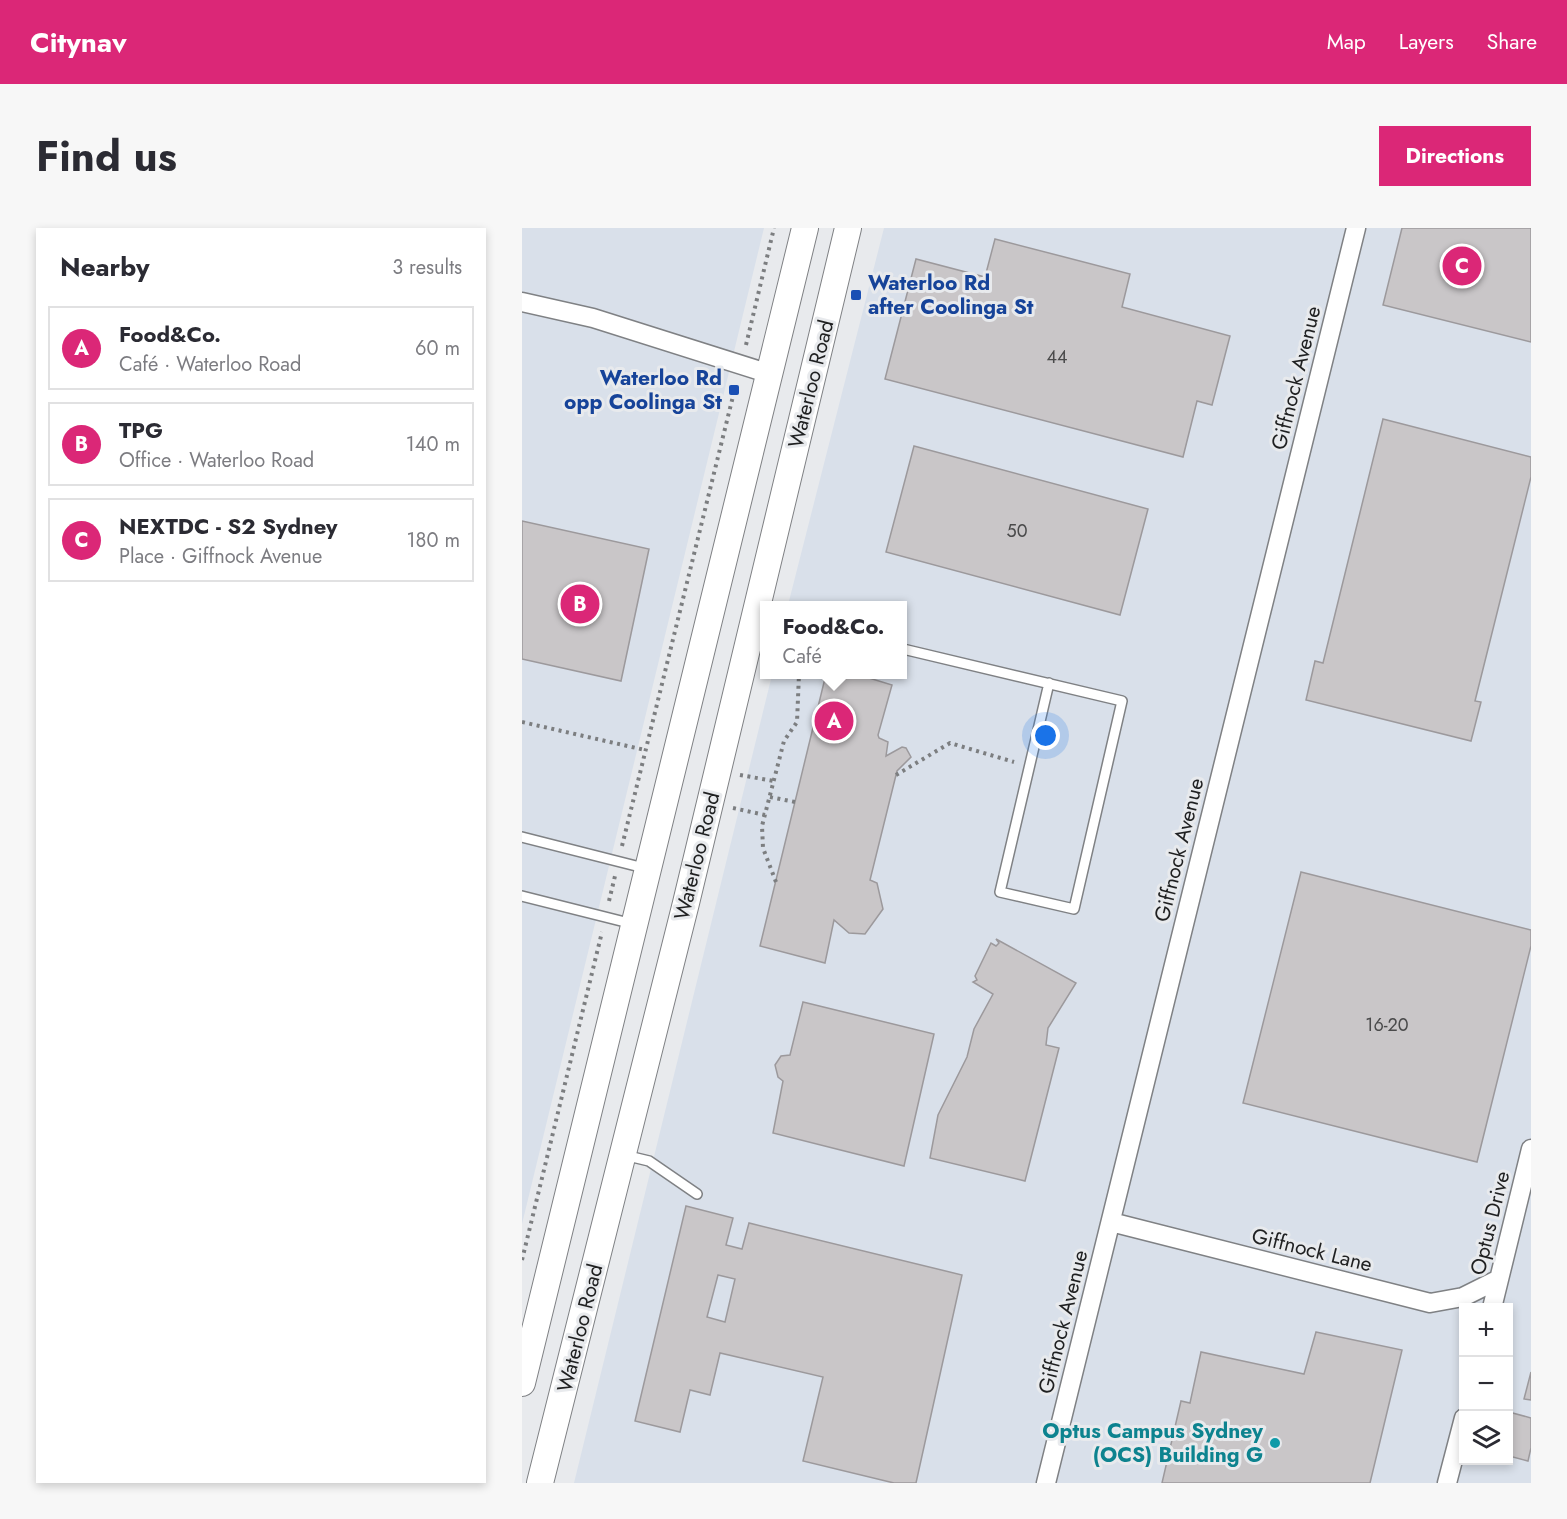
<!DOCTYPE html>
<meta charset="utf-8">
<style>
:root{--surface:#fff;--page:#f7f7f7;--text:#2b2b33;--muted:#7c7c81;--line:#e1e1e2;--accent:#db2777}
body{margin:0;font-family:Jost,sans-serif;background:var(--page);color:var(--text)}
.controls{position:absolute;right:18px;bottom:18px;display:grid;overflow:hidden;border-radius:0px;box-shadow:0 3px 9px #0003}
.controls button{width:54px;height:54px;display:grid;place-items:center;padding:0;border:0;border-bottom:2px solid var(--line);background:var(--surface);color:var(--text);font:30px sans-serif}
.you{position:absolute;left:524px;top:508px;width:21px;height:21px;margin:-15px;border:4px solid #fff;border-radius:50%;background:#1a73e8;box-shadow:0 0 0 9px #1a73e833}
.badge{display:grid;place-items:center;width:39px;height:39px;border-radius:50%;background:var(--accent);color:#fff;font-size:20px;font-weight:700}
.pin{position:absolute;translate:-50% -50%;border:3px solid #fff;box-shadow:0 2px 6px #0006}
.popup{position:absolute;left:238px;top:373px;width:147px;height:78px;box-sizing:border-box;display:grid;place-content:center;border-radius:0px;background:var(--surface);filter:drop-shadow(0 2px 4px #0005);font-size:20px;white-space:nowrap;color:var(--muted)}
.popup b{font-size:22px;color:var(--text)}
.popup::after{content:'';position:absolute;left:50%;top:100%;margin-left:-12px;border:12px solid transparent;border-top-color:var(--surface)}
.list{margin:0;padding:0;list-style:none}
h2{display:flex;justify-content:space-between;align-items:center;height:78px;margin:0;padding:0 24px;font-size:26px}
h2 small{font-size:20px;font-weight:400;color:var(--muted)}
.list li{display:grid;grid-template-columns:39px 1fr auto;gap:18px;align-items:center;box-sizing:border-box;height:84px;margin:0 12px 12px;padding:0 12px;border:2px solid var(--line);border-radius:0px}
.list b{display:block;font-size:22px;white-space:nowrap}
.list p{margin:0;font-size:20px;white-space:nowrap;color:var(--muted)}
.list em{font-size:20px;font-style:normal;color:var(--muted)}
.icon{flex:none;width:33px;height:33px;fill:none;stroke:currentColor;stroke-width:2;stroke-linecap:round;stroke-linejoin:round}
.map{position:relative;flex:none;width:1009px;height:1255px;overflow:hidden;border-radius:0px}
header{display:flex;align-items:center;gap:36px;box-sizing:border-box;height:84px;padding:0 30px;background:var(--accent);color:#fff}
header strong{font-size:28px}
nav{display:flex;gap:33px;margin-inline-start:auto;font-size:21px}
.intro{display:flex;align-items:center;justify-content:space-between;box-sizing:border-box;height:144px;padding:0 36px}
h1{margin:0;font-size:42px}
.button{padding:15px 27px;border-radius:0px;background:var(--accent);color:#fff;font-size:21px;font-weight:700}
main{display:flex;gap:36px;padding:0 36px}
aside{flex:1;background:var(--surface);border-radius:0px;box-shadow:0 3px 9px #0003}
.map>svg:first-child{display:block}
</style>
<header>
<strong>Citynav</strong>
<nav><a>Map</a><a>Layers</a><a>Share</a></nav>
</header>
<div class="intro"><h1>Find us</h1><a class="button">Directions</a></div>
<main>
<aside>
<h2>Nearby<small>3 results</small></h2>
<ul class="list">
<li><span class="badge">A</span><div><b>Food&amp;Co.</b><p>Café · Waterloo Road</p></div><em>60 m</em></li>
<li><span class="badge">B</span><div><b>TPG</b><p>Office · Waterloo Road</p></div><em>140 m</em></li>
<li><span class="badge">C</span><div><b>NEXTDC - S2 Sydney</b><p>Place · Giffnock Avenue</p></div><em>180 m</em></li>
</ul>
</aside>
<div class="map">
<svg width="1009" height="1255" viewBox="0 0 1009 1255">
<rect width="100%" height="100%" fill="#e8eaed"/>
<path fill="#d9e0ea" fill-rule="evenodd" d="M0,0h242l-242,996z
M362,0h647v1255h-957l198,-808 131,-1v-68l-115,-1zM942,1080h45v152h-45z"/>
<path fill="#c9c6c8" stroke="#9c999c" stroke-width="1.5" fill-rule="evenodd" d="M880,0h129v114l-148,-37z
M473,11l135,35 -8,33 108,29 -18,69 -15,-4 -14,56 -298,-78 31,-120 69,18z
M861,191l148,38v20l-56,224 6,1 -10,39 -165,-41 9,-39 8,2z
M392,218l234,63 -28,106 -234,-63z
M0,293l127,28 -28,132 -99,-22z
M304,446h30l36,11 -14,50 1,3 9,4 -2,14 16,-9 4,1 5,9 -14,14 -27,109 7,3 6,26 -18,25 -16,-1 -15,-13 -9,43 -65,-17z
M779,644l230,58v16l-54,216 -234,-59z
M474,711l80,44 -28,45 -2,17 13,3 -34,133 -95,-23 8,-43 29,-58 7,-28 19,-35 -20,-12 4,-2 -2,-4 16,-33 5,3 3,-3z
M281,774l131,32 -30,132 -131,-33 10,-52 -5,-4 -3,-12 6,-9 9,-1z
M164,978l47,12 -7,27 16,4 7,-26 213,52 -46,208h-22l-91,-22 20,-84 -103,-24 -10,42 -20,-5 -10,42 -45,-11zM196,1047l17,4 -10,43 -18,-5z
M794,1104l86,18 -32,133h-208l19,-82 9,2 11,-51 103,22z
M1009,1144v28l-7,-1z
M987,1184l22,6v30l-3,13 -19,-5z"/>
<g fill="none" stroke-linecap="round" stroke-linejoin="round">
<g stroke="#7f8184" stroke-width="12">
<path id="lane" d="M381,421l219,52 -48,208 -74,-17 49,-209
M0,609l126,32
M0,668l111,28
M102,927l25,6 48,33"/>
</g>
<g stroke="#7f8184" stroke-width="21">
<path id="street" d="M0,74l71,16 177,56
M589,994l319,81 33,-6 36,-18
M970,1080l39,-159
M524,1255l310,-1255
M925,1255l17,-65"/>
</g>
<g stroke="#7f8184" stroke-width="28">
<path id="secondary" d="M0,1155l283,-1155
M18,1255l146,-580 162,-675"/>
</g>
<path stroke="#7c7e80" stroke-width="4" stroke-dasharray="3 4.5" stroke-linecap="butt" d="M224,117l28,-117
M0,494l123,28
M218,547l34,6
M374,547l54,-32 64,19
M248,569l25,5
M211,580l32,7
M100,618l114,-462
M254,654l-13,-34 -1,-22 22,-85 13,-19 2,-48
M87,673l6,-25
M0,1032l80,-328"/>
<use href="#lane" stroke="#fff" stroke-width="9"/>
<use href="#street" stroke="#fff" stroke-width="18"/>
<use href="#secondary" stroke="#fff" stroke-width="26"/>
</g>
<g fill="#1a4fb4" stroke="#e8eaed" stroke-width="2">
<rect x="328" y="61" width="12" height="12" rx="3"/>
<rect x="206" y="156" width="12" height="12" rx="3"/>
</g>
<circle fill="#0f9aa8" stroke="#e8eaed" stroke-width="2" cx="753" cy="1215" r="6"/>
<g text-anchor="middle" stroke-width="6" stroke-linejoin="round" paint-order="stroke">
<g font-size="18" fill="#4a4a4b">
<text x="535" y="135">44</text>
<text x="495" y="309">50</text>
<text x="865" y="803">16-20</text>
</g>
<g font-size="21" font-weight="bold" fill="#164399" stroke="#e8eaed" text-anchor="start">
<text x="346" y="62">Waterloo Rd<tspan x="346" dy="24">after Coolinga St</tspan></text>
<text x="200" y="157" text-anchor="end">Waterloo Rd<tspan x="200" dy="24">opp Coolinga St</tspan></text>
</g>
<g font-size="21" fill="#1f2021" stroke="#e8eaed">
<text transform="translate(774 150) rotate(-76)" y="7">Giffnock Avenue</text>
<text transform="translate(289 156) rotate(-76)" y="7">Waterloo Road</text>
<text transform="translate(657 622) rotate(-76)" y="7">Giffnock Avenue</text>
<text transform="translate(175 628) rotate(-76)" y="7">Waterloo Road</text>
<text transform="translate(968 995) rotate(-76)" y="7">Optus Drive</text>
<text transform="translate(790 1022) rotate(14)" y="7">Giffnock Lane</text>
<text transform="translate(541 1094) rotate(-76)" y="7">Giffnock Avenue</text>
<text transform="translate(58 1100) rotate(-76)" y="7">Waterloo Road</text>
</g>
<g font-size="21" font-weight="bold" fill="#0d838f" stroke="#e8eaed" text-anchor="end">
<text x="741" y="1210">Optus Campus Sydney<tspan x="741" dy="24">(OCS) Building G</tspan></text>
</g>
</g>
</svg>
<div class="controls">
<button>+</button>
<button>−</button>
<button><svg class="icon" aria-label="layers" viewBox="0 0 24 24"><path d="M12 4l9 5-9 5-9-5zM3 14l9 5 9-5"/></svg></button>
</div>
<div class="you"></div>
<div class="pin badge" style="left:312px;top:493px">A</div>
<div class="popup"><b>Food&amp;Co.</b>Café</div>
<div class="pin badge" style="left:58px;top:376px">B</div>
<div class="pin badge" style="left:940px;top:38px">C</div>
</div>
</main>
